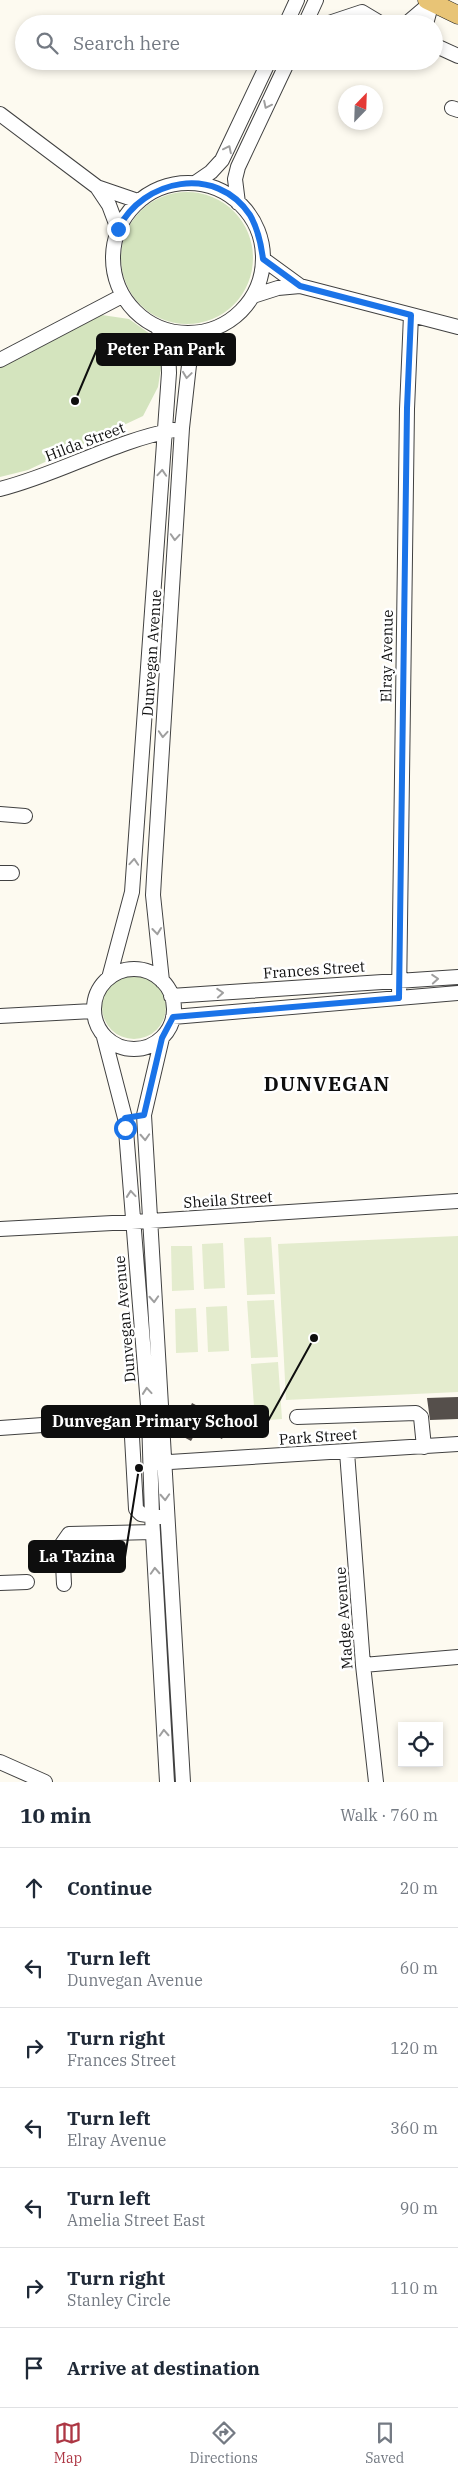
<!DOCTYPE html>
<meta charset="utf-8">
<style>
:root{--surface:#fff;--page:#f2f2f3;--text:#1f2937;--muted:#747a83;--line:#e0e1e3;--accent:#ad3744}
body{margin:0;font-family:"IBM Plex Serif",serif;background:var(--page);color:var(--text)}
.controls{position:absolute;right:15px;bottom:15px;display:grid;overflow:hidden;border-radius:0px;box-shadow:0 2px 8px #0003}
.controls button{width:45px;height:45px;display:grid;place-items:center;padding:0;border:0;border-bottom:1px solid var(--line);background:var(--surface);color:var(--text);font:25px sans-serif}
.compass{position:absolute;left:338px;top:85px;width:45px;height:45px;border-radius:50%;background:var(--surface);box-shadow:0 2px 8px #0003;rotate:23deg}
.stop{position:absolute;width:15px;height:15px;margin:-11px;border:4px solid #1a73e8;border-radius:50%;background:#fff}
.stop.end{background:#1a73e8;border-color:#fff;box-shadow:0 1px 5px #0008}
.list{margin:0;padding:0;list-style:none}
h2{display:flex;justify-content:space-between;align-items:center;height:65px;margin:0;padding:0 20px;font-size:21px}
h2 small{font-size:16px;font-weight:400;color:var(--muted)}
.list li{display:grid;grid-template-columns:32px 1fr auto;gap:15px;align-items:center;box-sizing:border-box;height:80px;padding:0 20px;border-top:1px solid var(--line)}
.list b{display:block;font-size:19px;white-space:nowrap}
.list p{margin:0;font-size:16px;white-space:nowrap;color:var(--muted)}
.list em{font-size:16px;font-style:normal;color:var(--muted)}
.icon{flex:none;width:28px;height:28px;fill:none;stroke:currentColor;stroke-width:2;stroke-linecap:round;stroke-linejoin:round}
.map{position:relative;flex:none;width:458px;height:1782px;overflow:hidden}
.search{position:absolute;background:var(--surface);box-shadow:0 2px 8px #0003;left:15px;right:15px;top:15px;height:55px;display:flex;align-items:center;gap:12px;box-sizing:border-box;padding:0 18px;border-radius:28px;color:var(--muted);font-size:19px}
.sheet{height:625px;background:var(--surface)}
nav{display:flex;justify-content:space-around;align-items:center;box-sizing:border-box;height:70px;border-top:1px solid var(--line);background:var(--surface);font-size:14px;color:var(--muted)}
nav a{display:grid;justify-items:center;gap:2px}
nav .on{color:var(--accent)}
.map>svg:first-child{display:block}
</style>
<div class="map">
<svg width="458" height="1782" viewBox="0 0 458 1782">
<rect width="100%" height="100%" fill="#fdfaf0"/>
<path fill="#d4e4be" d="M121 258a66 66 0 1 1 132 0a66 66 0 1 1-132 0Z
M102,315l27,4 28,20 6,16 -5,32 -15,29 -115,54 -28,7v-110z
M102 1007a32 32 0 1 1 64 0a32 32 0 1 1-64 0Z"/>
<path fill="#e4ecce" d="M458,1236v156l-172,8 -8,-156z
M271,1237l4,57 -28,1 -3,-57z
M223,1243l2,45 -21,1 -2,-45z
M171,1246h21l2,44 -22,1z
M274,1300l4,57 -27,1 -4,-57z
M227,1306l2,45 -21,1 -2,-45z
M196,1308l2,44 -22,1 -1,-44z
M278,1362l4,57 -27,2 -4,-57z"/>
<path fill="#554f4b" d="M458,1397v22l-28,1 -3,-22z
M192,1403l38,20 -8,16 -23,-12 -8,14 -13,-7z"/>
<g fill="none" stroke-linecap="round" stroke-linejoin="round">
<g stroke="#414141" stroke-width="16">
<path id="minor" d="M286,24l11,-24
M305,24l11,-24
M326,24l36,-12 20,12
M406,24l26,-22
M426,24l6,-22
M434,45l24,11
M452,108l6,2
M0,114l97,73 41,14
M113 258a75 75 0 1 1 150 0a75 75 0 1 1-150 0Z
M195,183l16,-11 11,-12 47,-99
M97,187l12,18 9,24
M238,203l-3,-24 3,-12 50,-106
M263,259l37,27
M253,296l25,-8 22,-2 158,41
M0,360l122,-64
M0,489c60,-15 114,-48 174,-59
M0,814l25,2
M0,873h12
M94 1009a40 40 0 1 1 80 0a40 40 0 1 1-80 0Z
M109,978l23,-86 37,-519 -1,-27 -10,-18
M162,981l-9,-86 1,-18 28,-449 7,-63 5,-14 13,-20
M171,996l287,-19
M399,997l8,-588 4,-94
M0,1016l93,-5
M173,1017l285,-24
M104,1037l21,81 24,300 3,98 15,266
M162,1038l-18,77 39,667
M0,1229l150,-8 308,-20
M297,1417l119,-4 5,4 3,30
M131,1419l5,90 5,5 19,3
M0,1428l156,-11
M347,1452l16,213 13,117
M154,1463l304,-19
M0,1583l27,-1
M64,1584l-2,-40 7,-10 84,-2
M363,1665l95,-8
M0,1762l45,20"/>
</g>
<g stroke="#1f1f1f" stroke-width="19">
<path id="major" d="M427,0l31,15"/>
</g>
<use href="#minor" stroke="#fff" stroke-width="14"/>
<use href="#major" stroke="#e8c476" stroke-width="18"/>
</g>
<defs><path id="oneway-chevron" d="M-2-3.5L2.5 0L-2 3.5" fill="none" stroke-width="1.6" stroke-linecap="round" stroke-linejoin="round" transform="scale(1.25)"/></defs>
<g stroke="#9f9f9f">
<use href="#oneway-chevron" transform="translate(267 105) rotate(116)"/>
<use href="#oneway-chevron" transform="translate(228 149) rotate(-64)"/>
<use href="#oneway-chevron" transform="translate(187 375) rotate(98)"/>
<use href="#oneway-chevron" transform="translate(162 473) rotate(-86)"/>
<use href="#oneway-chevron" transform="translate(175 537) rotate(94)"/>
<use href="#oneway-chevron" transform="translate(163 734) rotate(94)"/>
<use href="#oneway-chevron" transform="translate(134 862) rotate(-86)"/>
<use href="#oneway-chevron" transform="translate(157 931) rotate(84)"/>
<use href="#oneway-chevron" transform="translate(435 979) rotate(-4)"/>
<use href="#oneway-chevron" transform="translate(220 993) rotate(-4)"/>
<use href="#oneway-chevron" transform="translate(145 1137) rotate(87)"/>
<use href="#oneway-chevron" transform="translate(131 1194) rotate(-95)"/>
<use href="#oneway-chevron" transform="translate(154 1299) rotate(87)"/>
<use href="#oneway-chevron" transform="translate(147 1391) rotate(-95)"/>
<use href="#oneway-chevron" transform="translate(165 1497) rotate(87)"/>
<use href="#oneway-chevron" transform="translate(155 1571) rotate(-93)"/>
<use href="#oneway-chevron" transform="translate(164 1733) rotate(-93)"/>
</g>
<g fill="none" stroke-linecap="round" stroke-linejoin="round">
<path stroke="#1a73e8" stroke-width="6" d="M118,229c25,-50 98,-65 132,-14 8,14 11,28 13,44l37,27 111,29 -4,93 -8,590 -226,19 -11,21 -18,77 -19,3v10"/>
</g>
<g text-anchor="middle" stroke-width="5" stroke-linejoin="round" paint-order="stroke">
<g font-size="15" fill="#0e0e0e" stroke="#fff">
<text transform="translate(85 442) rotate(-21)" y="5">Hilda Street</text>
<text transform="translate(152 653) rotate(-86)" y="5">Dunvegan Avenue</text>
<text transform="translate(387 656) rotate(-89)" y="5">Elray Avenue</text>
<text transform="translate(314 970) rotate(-4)" y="5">Frances Street</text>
<text transform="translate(228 1200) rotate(-4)" y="5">Sheila Street</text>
<text transform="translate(125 1319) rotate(-95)" y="5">Dunvegan Avenue</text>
<text transform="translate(318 1437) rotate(-4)" y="5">Park Street</text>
<text transform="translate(344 1618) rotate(-94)" y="5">Madge Avenue</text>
</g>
<g font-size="20" font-weight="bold" letter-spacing="1" fill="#0e0e0e" stroke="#fff">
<text x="327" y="1091">DUNVEGAN</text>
</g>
</g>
<path fill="none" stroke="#0e0e0e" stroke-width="2" d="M75 401L97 349M314 1338L268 1421M139 1468L125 1557"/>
<g fill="#0e0e0e" stroke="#fff" stroke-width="2">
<circle cx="75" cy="401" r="5"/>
<circle cx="314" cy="1338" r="5"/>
<circle cx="139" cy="1468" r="5"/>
</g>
<g fill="#0e0e0e" stroke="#0e0e0e" stroke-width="2">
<rect x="97" y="334" width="138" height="31" rx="5"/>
<rect x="42" y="1406" width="226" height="31" rx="5"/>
<rect x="29" y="1541" width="96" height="31" rx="5"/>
</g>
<g font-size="16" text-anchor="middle" font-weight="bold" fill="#fff">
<text x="166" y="355">Peter Pan Park</text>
<text x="155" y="1427">Dunvegan Primary School</text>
<text x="77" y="1562">La Tazina</text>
</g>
</svg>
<div class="controls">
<button><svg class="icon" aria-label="locate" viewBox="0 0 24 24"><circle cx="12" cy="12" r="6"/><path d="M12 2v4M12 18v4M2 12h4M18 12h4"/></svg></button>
</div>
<svg class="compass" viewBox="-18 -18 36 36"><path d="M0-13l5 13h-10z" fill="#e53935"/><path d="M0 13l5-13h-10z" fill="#747a83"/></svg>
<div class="stop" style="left:125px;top:1128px"></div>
<div class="stop end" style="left:118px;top:229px"></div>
<div class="search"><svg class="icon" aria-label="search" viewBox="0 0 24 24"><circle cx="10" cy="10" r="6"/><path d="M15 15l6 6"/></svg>Search here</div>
</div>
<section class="sheet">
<h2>10 min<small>Walk · 760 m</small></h2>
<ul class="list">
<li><svg class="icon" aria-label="ahead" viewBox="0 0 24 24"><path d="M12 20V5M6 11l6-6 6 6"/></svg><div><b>Continue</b></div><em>20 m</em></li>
<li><svg class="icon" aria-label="left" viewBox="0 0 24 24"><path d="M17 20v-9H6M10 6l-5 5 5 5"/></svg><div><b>Turn left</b><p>Dunvegan Avenue</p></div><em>60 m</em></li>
<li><svg class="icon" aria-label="right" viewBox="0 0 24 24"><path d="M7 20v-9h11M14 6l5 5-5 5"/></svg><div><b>Turn right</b><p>Frances Street</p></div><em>120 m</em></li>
<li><svg class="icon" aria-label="left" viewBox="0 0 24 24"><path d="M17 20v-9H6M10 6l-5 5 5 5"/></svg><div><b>Turn left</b><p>Elray Avenue</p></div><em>360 m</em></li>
<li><svg class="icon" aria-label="left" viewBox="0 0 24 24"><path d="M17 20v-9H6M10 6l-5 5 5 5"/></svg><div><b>Turn left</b><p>Amelia Street East</p></div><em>90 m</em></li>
<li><svg class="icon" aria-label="right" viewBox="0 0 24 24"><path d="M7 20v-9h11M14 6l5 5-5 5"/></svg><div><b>Turn right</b><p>Stanley Circle</p></div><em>110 m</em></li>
<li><svg class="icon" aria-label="arrive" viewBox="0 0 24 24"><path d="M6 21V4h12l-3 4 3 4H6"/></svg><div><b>Arrive at destination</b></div></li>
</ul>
</section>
<nav>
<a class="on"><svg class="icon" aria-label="map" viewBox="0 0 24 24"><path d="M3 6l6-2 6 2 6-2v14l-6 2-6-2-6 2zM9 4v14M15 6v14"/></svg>Map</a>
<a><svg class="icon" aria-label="directions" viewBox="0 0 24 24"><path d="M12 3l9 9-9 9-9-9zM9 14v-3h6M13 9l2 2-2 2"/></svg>Directions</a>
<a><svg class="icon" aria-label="saved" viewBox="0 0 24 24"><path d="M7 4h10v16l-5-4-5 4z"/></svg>Saved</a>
</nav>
